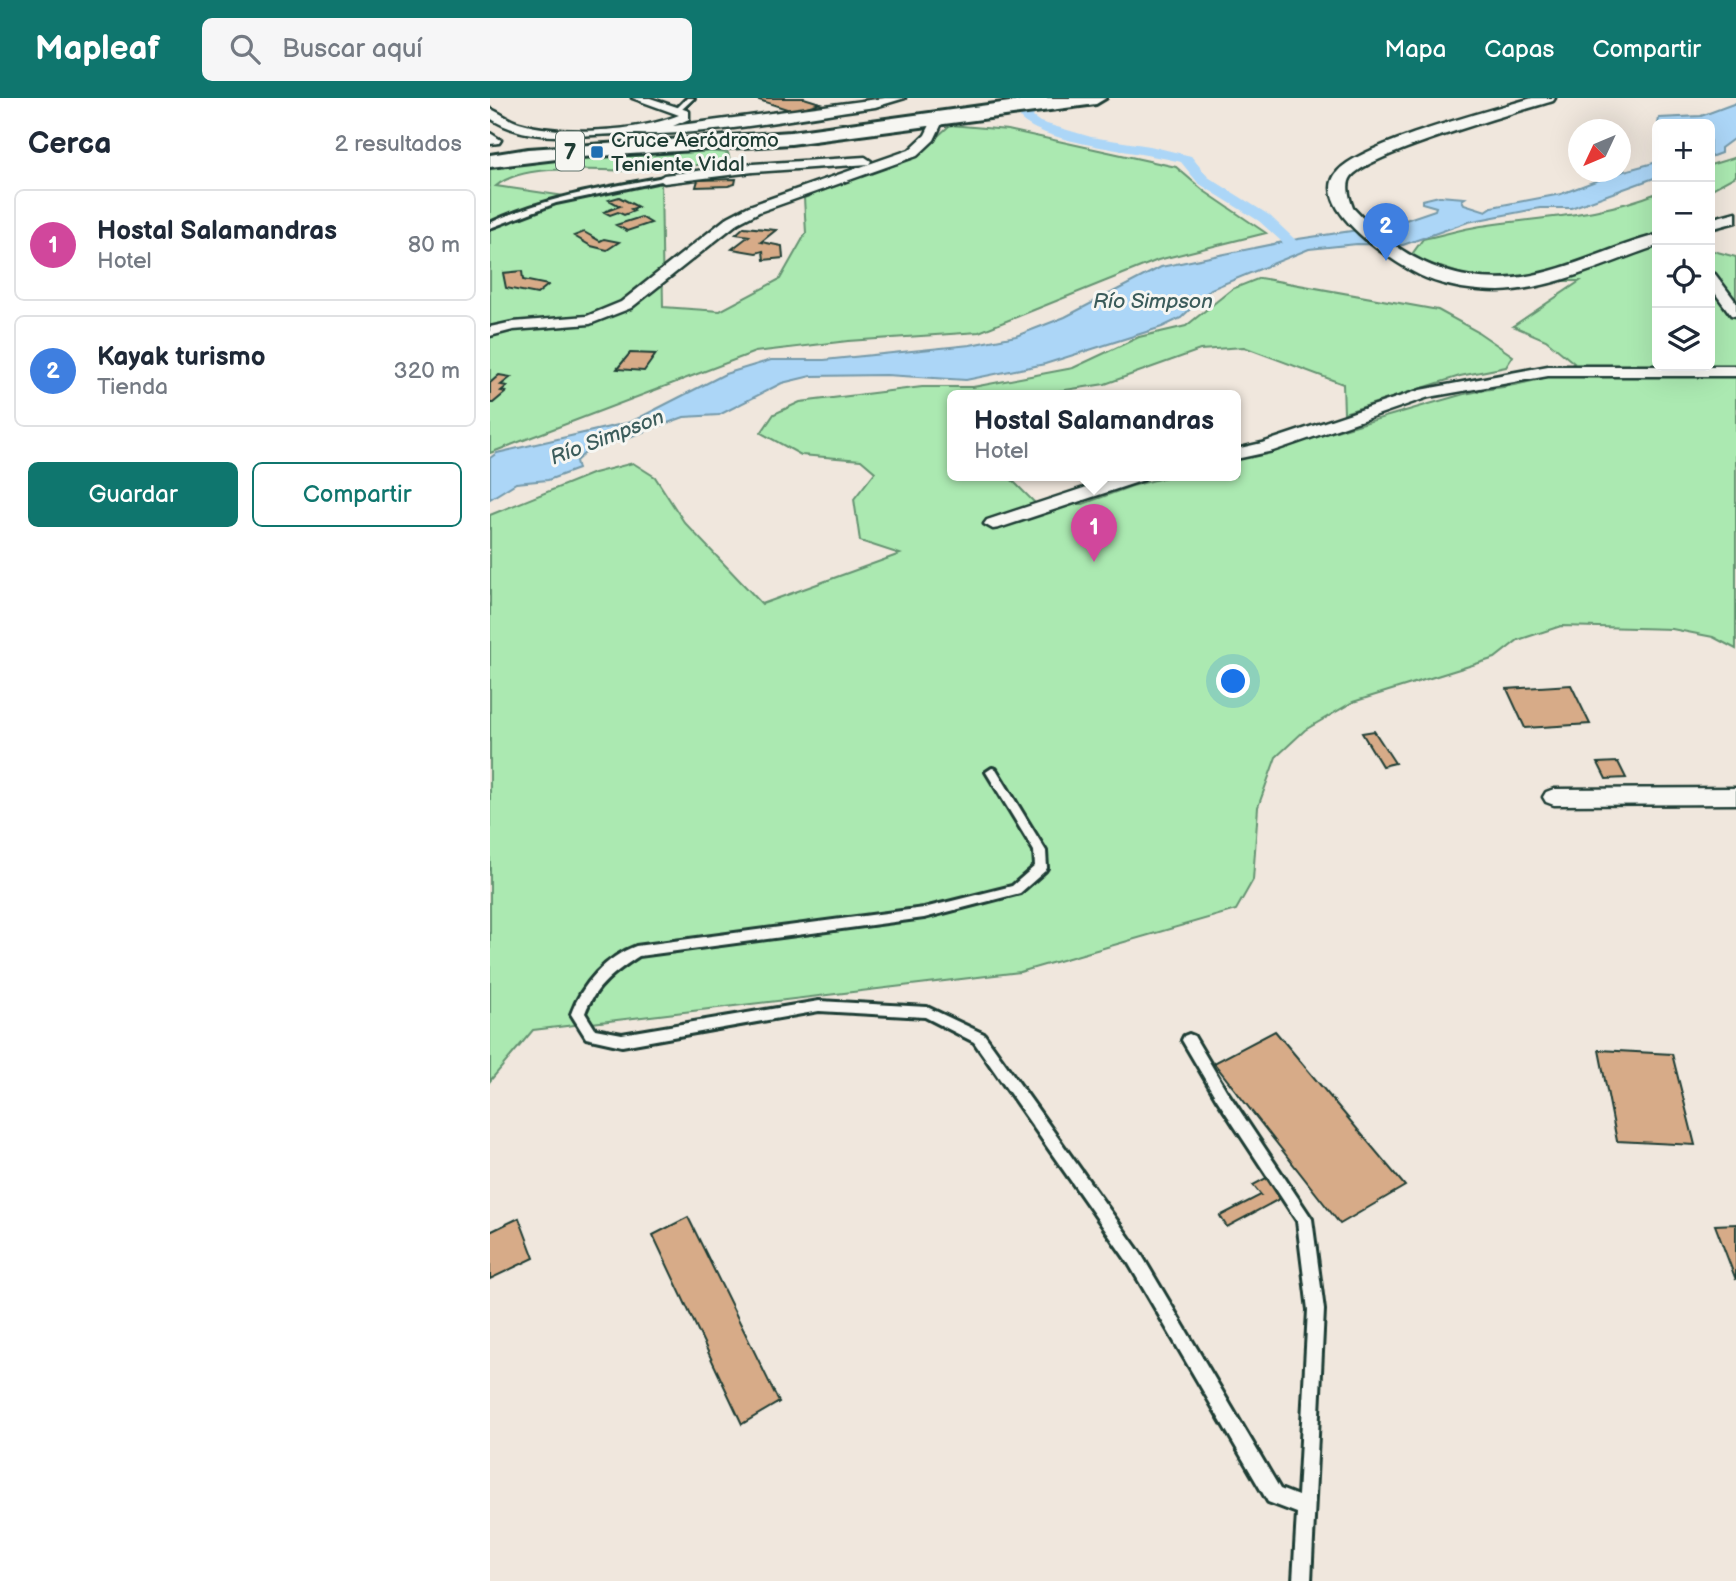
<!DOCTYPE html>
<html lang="es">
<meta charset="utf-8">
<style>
:root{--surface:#fff;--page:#f6f6f7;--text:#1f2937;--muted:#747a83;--line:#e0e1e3;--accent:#0f766e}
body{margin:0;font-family:"Balsamiq Sans",sans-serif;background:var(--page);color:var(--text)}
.controls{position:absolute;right:21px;top:21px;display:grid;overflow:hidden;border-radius:10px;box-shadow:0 7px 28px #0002}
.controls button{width:63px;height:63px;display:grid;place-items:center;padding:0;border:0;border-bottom:2px solid var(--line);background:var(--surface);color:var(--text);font:35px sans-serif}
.compass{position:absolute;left:1078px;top:21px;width:63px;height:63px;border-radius:50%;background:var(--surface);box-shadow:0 7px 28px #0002;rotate:226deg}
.you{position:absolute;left:744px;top:584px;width:24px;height:24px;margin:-18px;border:5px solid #fff;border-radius:50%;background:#1a73e8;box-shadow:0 0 0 10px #1a73e833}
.badge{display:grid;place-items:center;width:46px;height:46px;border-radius:50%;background:var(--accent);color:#fff;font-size:23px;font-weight:700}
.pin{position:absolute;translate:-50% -58px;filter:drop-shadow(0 2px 4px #0008)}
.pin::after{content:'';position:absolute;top:37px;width:24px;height:21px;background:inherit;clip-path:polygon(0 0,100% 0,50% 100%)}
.popup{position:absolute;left:457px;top:292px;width:294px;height:91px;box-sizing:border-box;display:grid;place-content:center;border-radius:10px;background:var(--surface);filter:drop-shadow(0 2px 5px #0005);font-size:23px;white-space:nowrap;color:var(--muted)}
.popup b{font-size:26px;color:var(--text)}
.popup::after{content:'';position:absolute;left:50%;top:100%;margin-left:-14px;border:14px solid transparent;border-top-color:var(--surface)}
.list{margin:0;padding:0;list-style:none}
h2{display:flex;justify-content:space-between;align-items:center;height:91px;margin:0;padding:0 28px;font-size:30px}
h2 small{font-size:23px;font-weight:400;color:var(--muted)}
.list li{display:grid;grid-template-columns:46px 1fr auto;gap:21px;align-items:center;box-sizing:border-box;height:112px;margin:0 14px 14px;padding:0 14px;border:2px solid var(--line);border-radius:10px}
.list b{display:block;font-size:26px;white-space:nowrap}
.list p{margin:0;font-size:23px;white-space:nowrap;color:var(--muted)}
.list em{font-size:23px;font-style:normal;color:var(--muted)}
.actions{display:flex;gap:14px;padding:21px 28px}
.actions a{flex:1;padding:16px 0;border:2px solid var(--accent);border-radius:10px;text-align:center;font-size:24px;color:var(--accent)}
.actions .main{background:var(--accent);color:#fff}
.icon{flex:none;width:38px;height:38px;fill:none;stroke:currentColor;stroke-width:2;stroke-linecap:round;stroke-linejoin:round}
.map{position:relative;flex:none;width:1246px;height:1483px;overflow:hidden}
header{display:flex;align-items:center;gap:42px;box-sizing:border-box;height:98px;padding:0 35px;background:var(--accent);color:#fff}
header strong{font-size:33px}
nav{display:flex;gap:38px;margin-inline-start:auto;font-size:24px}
.search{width:490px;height:63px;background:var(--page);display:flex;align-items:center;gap:18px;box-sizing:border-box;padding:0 24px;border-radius:10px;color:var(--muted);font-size:26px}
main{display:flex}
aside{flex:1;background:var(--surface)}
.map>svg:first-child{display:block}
</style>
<header>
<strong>Mapleaf</strong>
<div class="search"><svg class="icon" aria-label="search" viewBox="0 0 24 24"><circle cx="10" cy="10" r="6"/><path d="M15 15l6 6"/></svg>Buscar aquí</div>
<nav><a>Mapa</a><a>Capas</a><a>Compartir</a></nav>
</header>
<main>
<aside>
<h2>Cerca<small>2 resultados</small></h2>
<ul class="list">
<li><span class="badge" style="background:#d1479c">1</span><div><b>Hostal Salamandras</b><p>Hotel</p></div><em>80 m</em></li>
<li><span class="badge" style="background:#3f7fe0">2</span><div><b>Kayak turismo</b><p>Tienda</p></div><em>320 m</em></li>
</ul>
<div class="actions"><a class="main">Guardar</a><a>Compartir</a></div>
</aside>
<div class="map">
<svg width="1246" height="1483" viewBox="0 0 1246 1483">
<rect width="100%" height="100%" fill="#f0e7dd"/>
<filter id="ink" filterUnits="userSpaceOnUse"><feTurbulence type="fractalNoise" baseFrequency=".0143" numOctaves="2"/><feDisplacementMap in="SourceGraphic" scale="14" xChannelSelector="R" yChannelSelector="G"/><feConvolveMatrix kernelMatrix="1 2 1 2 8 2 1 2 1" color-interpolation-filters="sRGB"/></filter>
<g filter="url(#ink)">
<path fill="#abe9b1" stroke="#659372" stroke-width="2" d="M460,27l58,5 168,37 28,24 62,42 -108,27 -179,72 -131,9 -93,11 -265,101v-286l9,-4 184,-15 45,5 2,8c-26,3 -53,7 -80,9 -42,4 -121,-11 -154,16l82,12 83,-19 2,128 57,4 60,-32 26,-46 -2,-35 96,-37 25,-13z
M1246,59v19l-26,14v-25z
M1167,95v173h53v-116l26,7v392l-23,-12 -41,-8 -111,-3 -43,14 -23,18 -142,44 -48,28 -29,27 -18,50 -5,73 -17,30 -216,62 -487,58 -43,51v-566l104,-42 39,-10 22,14 29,45 78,82 138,-50 -40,-13 -6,-42 21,-27 -14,-12 -60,-5 -40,-22 13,-19 26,-12 122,-15h51l100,-19 66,-31 47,-11 46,-37 28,-11 178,32 40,22 35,24 -7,11 -46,9 -116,37 -1,-29 -99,-37 -44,3 -95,34 -53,8 -9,4h-91v80h56l28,28h47l49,-18 38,-10h66v-17c74,-19 147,-42 221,-63 32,-9 94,-12 117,-33l-28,-23 -33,-14 67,-45h-97l-73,-24 13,-18c19,-4 39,-10 58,-13 59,-9 120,-10 176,-33z"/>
<path fill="#acd6f7" stroke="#7499a9" stroke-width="2" d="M1246,5v34l-15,11v5l-11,4v-33h-52l1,-6 42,-2z
M1167,64v15l-86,31h-31l-72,14 -65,23 -46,-1 -48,5 -98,40 -30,29 -19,9 -117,37 -79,16 -80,-5 -75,1 -29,7 -63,32 -35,2 -99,36 -9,8 2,8 -30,11 -32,3 -26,16v-41l7,-5 134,-31 94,-48 46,-14h53l146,-15 46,-9 49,-19 96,-50 137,-28 93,-14 44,-15 1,-3 -14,-4v-3l17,-4 26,2 -3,2 2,4 22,7 6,-4 69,-13 56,-21z"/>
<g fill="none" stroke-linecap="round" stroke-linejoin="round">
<path fill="#acd6f7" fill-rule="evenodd" d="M509,0h16l7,5 -6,4z
M541,6l6,4 -4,9 7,5 51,15 59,9 41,10 17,21 61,38 35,33 -2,3h-10l-33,-30 -61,-38 -17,-21c-37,-10 -138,-18 -161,-44l7,-13z"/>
</g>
<path fill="#d7ab88" stroke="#1f3d34" stroke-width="2" d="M263,0h51l16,5 -27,8z
M246,81l-1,5 -7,2 -32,1 2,-7z
M129,99l19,10 -7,2 3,2 -10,4 -6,-3 -8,3 -6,-3 16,-6 -11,-6z
M151,119l10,6 -24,8 -11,-6z
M254,129l32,3 -15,12 21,4 1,12 -19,2 -1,-9 -7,2 -24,-4 17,-13 -13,-2z
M94,134l16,9 4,-2 15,3 -12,8 -16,-4 -17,-10z
M32,173l1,9 25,5 -11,9 -31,-6 -3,-15z
M140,255l26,1 -12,17 -27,-2z
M9,277l12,2 -10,8 6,1 -6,5 5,1 -13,11h-3v-20z
M1081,587l19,39 -65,4 -18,-39z
M884,633l21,32 -13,3 -20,-33z
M1128,664l8,16 -20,1 -8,-16z
M785,933l130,155 -65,38 -126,-161z
M1109,952l73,4 23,91 -78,-4z
M778,1079l15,20 -56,30 -7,-11 41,-21 -8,-10z
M198,1119l91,185 -37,22 -89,-189z
M29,1120l15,40 -44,21v-47z
M1246,1126v56l-21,-55z"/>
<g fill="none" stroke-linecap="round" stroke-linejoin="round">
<g stroke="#1f3d34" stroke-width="6">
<path id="service" d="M197,0h7l-14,13h-4v-2z
M174,79l3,2 -1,1 -110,23 -66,25v-5c55,-26 114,-35 174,-46z
M502,670l4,1 50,82 1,17 -2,3 -25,22 -96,25 -285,38c-23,15 -44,30 -54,57l10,16 27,5 197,-33 108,6 57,27 157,220 139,235 18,7 10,-186 -11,-89 -81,-123 -34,-58 2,-4 5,-2 5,2 32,54 86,129 12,91 -13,271h-18l4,-68 -29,-11 -139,-238 -155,-222 -49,-25 -106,-6 -197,35 -36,-8 -15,-24c11,-30 35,-57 65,-68l288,-38 88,-22 23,-20 -1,-15 -48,-79z"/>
</g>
<g stroke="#1f3d34" stroke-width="5">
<path id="minor" d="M142,0h18l39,13v8l-16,7 212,-28h20l-30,9c-79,11 -165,29 -244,27 -46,-1 -100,12 -141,-16v-9c10,3 18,11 29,14 42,13 119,9 160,-8z
M445,17l10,2 -11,23 -17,16 -158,56 -21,11 -107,85 -41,16 -77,6 -23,6v-9l23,-5 74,-6 34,-14 107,-85 21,-11 160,-56 16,-15z
M375,59l6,4 -2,3 -116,8 -89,11 -6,-4 6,-4 89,-11z
M1220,175l5,1 21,28v14l-5,-1 -21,-29z
M1058,268h188v10h-188l-119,21 -156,54 -37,8v-10l26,-6 158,-53z
M630,378h26l-2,4 -145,48 -6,1 -9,-5 3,-4z
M1246,690v16l-182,1 -8,-3 -3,-5 3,-5 8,-3z"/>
</g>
<g stroke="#1f3d34" stroke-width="5">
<path id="tertiary" d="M1042,0h23l-2,3c-33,10 -186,53 -202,76 -6,8 -1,23 2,31 54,59 119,85 197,63 37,-10 71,-27 107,-36v11c-51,17 -103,43 -158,45 -24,0 -51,-4 -73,-13 -27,-11 -121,-71 -88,-107 25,-28 153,-61 194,-73z
M0,35l11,7 -2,3 -9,1z
M1246,114v10l-26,7v-10z"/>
</g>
<g stroke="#1f3d34" stroke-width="6">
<path id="trunk" d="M549,0h67l-10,6 -305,40 -226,14 -75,9v-12l38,-6 263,-17z"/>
</g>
<use href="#service" fill="#f6f6f2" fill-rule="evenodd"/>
<use href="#minor" fill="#f6f6f2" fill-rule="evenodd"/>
<use href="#tertiary" fill="#f6f6f2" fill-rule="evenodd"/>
<use href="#trunk" fill="#f6f6f2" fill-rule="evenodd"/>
</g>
</g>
<rect fill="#1f6fb2" stroke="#f6f6f2" stroke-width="2.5" x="100" y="47" width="14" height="14" rx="3.5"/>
<g text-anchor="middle" stroke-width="6" stroke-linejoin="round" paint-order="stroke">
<g font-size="21" fill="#1f3d34" stroke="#f6f6f2" text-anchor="start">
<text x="121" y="49">Cruce Aeródromo<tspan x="121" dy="24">Teniente Vidal</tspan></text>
</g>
<g font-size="21" font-style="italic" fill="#3b5c5b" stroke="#f6f6f2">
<text x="663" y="210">Río Simpson</text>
<text transform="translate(117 339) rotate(-21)" y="7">Río Simpson</text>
</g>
<rect fill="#f6f6f2" stroke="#60746d" stroke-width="2" x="66" y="33.5" width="28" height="39" rx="5"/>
<g font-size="23" font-weight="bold" fill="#1f3d34">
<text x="80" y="61">7</text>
</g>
</g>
</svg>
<div class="controls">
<button>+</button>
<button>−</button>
<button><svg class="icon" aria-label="locate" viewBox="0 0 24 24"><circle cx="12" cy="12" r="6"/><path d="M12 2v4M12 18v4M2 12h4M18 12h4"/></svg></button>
<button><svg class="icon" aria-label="layers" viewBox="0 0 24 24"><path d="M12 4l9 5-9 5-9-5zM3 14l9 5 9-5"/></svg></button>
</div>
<svg class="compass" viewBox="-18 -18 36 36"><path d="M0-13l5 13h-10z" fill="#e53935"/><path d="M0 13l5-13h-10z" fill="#747a83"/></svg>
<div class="you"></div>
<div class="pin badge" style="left:604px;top:464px;background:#d1479c">1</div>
<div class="popup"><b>Hostal Salamandras</b>Hotel</div>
<div class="pin badge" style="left:896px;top:163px;background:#3f7fe0">2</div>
</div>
</main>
